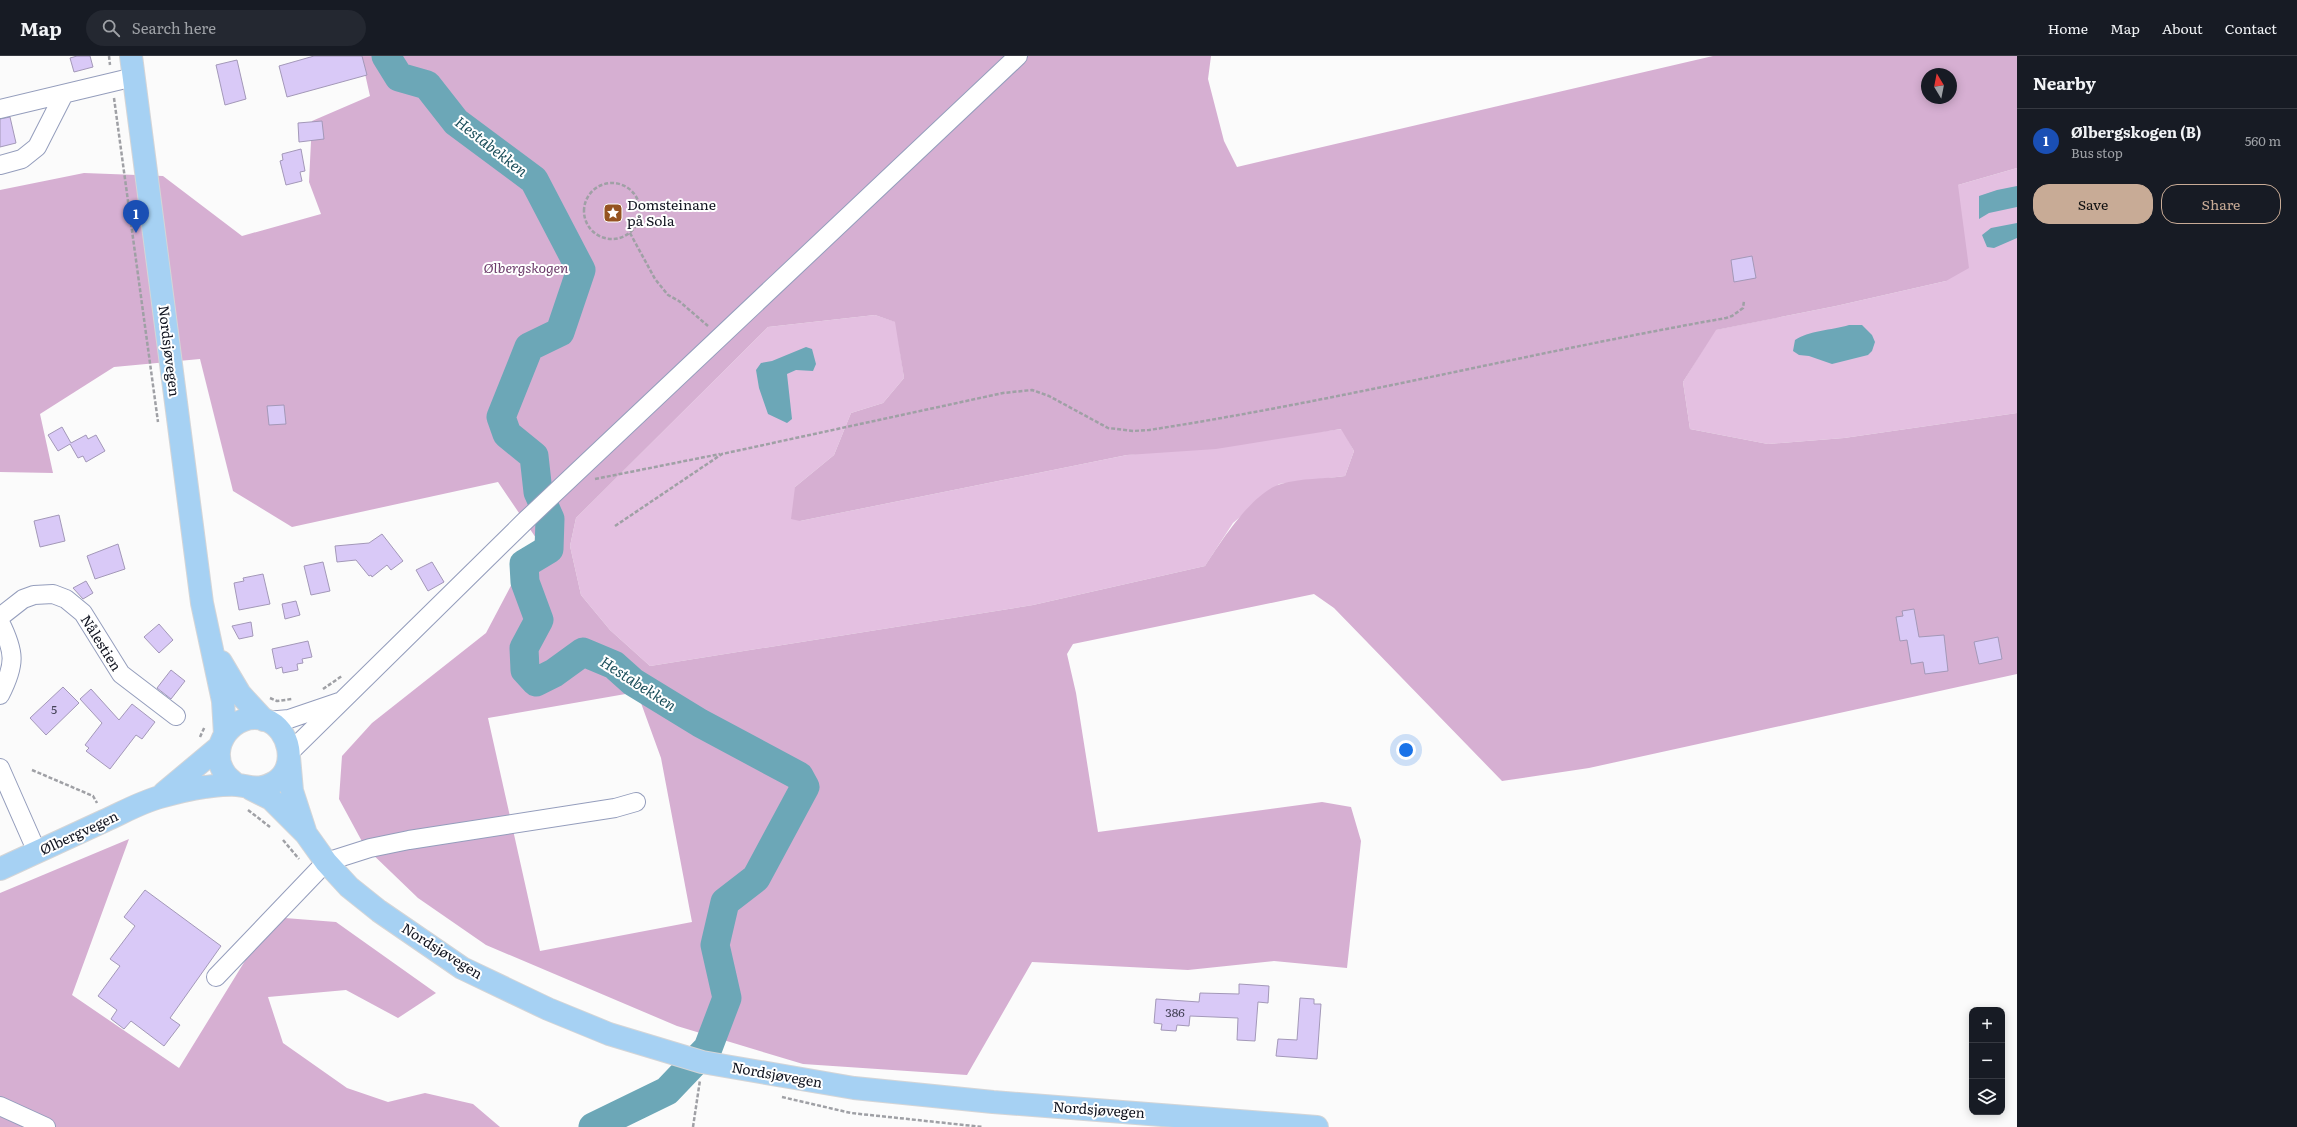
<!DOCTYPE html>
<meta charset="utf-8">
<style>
:root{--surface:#171b24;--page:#242831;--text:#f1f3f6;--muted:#9ea1a6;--line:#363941;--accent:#c8ab96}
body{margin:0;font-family:Literata,serif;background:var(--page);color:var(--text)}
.controls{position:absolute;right:12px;bottom:12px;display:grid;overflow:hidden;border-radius:8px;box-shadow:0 2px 10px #0003}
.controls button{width:36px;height:36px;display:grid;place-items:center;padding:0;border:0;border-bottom:1px solid var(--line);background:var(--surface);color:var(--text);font:20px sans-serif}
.compass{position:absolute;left:1921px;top:12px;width:36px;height:36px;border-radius:50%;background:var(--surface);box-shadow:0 2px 10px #0003;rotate:350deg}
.you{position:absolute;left:1406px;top:694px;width:14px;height:14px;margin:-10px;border:3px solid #fff;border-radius:50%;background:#1a73e8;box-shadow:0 0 0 6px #1a73e833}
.badge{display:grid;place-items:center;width:26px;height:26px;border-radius:50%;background:var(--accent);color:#fff;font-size:13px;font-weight:700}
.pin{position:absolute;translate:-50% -33px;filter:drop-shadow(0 1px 2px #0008)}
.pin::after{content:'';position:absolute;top:21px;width:14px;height:12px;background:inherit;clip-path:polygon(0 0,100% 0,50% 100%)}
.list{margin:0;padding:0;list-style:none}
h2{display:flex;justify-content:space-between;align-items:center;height:52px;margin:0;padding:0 16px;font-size:17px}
h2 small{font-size:13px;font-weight:400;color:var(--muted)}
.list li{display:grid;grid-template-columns:26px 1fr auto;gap:12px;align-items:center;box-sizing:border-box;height:64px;padding:0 16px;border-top:1px solid var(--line)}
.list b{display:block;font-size:15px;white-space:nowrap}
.list p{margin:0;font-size:13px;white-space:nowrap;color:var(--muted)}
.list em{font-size:13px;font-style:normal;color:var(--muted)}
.actions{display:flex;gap:8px;padding:12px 16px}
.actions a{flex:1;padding:9px 0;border:1px solid var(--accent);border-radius:16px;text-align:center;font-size:14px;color:var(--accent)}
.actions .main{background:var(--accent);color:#111}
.icon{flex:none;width:22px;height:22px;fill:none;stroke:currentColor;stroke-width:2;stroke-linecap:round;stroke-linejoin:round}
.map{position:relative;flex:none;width:2017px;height:1071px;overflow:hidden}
header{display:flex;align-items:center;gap:24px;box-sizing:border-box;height:56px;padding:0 20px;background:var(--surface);border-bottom:1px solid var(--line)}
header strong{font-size:19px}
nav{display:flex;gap:22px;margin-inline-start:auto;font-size:14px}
.search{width:280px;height:36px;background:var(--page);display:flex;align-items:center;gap:10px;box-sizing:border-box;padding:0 14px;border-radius:22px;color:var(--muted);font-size:15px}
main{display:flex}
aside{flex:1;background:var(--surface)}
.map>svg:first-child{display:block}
</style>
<header>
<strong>Map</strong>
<div class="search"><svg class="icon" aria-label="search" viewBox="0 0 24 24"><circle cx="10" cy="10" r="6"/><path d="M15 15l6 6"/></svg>Search here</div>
<nav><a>Home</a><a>Map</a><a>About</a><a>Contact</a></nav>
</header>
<main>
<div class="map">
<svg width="2017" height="1071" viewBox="0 0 2017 1071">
<rect width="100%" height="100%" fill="#fbfbfb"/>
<path fill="#e4c0e1" d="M2017,112v245l-173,25 -76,6 -78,-15 -7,-47 32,-52 121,-24 110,-25 12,-96z
M875,259l21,7 8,56 -21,25 -32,10 -17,42 -39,32 5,34 327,-66 215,-26 12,22 -9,25 -66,8 -46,39 -28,43 -172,39 -383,61 -40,-36 -29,-35 -11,-49 6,-28 192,-191z"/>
<path fill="#d6afd2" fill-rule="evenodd" d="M361,0h850l-3,23 16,62 13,26 476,-111h304v112l-59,17 11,83 -23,13 -110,25 -120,24 -33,52 7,47 78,15 76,-6 173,-25v261l-428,94 -87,13 -168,-173 -20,-14 -241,50 -6,10 9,39 22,139 224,-30 29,5 10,34 -14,127 -73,-7 -86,9 -156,-8 -65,113 -164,-11 -126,-38 -191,-81 -68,-47 -53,-51 -26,-48 3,-43 30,-33 114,-90 50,-95 -38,-56 -206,45 -59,-36 -33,-132 -86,8 -74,47 13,59 -53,-1v-282l84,-17 79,3 79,60 79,-22 -12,-32 3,-61 58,-25zM1927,18h24v24h-24zM875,259l20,7 9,56 -21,25 -32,10 -17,42 -39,32 -4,32 9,2 327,-66 89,-6 125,-20 13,22 -9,25c-21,3 -44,2 -64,8 -28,7 -61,59 -76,82l-172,39 -383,61 -40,-36 -29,-35 -11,-49 6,-28 192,-191zM637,636l24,66 31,164 -152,29 -52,-233z
M129,783l-57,156 107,73 93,-151 64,5 100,71 -38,25 -52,-28 -78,7 15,46 64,45 41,14 37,-9 48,11 27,23h-500v-234z"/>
<path fill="#6ca7b7" d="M2017,130v21l-28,6 -10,6v-23l18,-6z
M2017,167v15l-23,10 -7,-1 -5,-12 9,-7z
M1849,269h13l10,10 3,7 -3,9 -4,4 -36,9 -23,-8 -10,-1 -6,-4 2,-11c13,-9 37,-10 54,-15z
M806,291l6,2 4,15 -3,7 -17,-1 -9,4 5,45 -5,4 -19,-9 -9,-26 -3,-18 5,-7 11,-2z"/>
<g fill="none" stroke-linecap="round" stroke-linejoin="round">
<path stroke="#6ca7b7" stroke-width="29" d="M386,0l13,21 28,8 29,37 78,58 47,90 -21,62 -31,15 -28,70 6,17 27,22 4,36 12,27 -1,30 -25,15 1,18 14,38 -15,28 1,22 11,12 18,-9 29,-21 31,13 19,17 67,41 99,53 6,11 -49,91 -31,24 -10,43 12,53 -19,50 -41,43 -74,36"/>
</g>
<path fill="#d9c9f7" stroke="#a398b8" d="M77,0h13l3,11 -19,5 -4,-14z
M314,0h48l5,19 -80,22 -8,-31z
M237,4l9,39 -21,6 -9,-40z
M10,61l6,26 -16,4v-28z
M322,65l2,18 -25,3 -1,-19z
M301,93l4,22 -5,1 2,9 -16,4 -6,-24 3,-1 -1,-6z
M1752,200l4,22 -22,4 -3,-22z
M284,349l2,19 -17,1 -2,-19z
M62,371l9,16 15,-8 2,4 8,-4 9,16 -19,11 -3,-6 -5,2 -8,-14 -12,7 -10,-16z
M59,459l6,26 -25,6 -6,-26z
M382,478l21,27 -12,9 -4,-5 -15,12 -1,-2 -2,1 -13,-16 -19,2 -2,-16 34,-3z
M118,488l7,25 -30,10 -8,-23z
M323,506l7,29 -19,4 -7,-29z
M432,506l12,20 -16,9 -12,-21z
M263,518l7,30 -31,6 -5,-27 10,-2 -1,-3z
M86,525l7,12 -10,6 -10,-11z
M296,545l4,14 -15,4 -3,-15z
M1914,553l5,28 25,-2 4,36 -23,3 -2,-12 -12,2 -4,-24 -7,1 -4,-24 7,-1 -1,-5z
M251,566l2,14 -14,3 -7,-13z
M159,568l14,16 -14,13 -15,-16z
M1998,581l4,22 -23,5 -5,-22z
M308,585l4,16 -10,2 1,4 -6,1 1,6 -15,3 -1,-6 -6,2 -4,-20z
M171,614l14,11 -14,18 -14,-11z
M63,631l16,16 -33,32 -16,-17z
M91,633l28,31 13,-16 23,18 -13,17 -6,-4 -26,34 -24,-18 3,-3 -4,-3 17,-22 -22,-24z
M145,834l76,56 -51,72 10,7 -16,21 -33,-25 -7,8 -13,-10 6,-9 -19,-14 22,-30 -10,-7 25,-33 -11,-9z
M1239,928l30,2 -1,17 -10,-1 -3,39 -18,-1 1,-22 -48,-2 -1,10 -12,-1 -1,6 -15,-1 1,-6 -8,-1 2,-24 43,3 1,-9 39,1z
M1300,942l14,1v5h7l-4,55 -41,-3 2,-17 19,1z"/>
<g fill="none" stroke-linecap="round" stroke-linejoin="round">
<g stroke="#949dbc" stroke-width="20">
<path id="minor" d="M0,53l134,-32
M0,109l22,-6 15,-12 26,-51
M0,561l23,-18 11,-4 19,-1 13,5 17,14 38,61 55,42
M0,566c15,30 16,42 0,73
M267,665l22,-2 50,-17
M289,697l236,-232 493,-465
M0,712l37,84
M216,921l110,-115 44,-14 39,-8 206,-32 21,-6
M0,1050l46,21"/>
</g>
<g stroke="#d4d5d7" stroke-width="24">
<path id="major" d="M131,0l71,547 21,98 2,33
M221,606l19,32 24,26
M289,701l3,34 13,40
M251,733l20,10 35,35 20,28 23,25 30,24 83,57 86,41 61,25 93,28 152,26 139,14 324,25
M164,737l55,-46
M0,813c35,-16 70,-32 104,-48 18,-8 37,-19 56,-24 14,-4 30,-8 44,-10 10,-1 23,-3 33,-2 17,2 22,6 38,-3 23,-15 15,-53 -9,-62 -32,-11 -61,28 -40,55 3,4 8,7 11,10"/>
</g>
<path stroke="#9fa0a5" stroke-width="2.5" stroke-dasharray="4 2" stroke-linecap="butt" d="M109,0l1,9
M114,42l44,324
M584 155a28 28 0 1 1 56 0a28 28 0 1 1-56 0Z
M630,177l25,46 13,16 11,6 29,25
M595,423l125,-25
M615,470l107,-72 281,-61 29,-3 17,6 59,32 25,3 16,-1c194,-30 384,-78 577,-112l6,-2 11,-8 1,-7
M323,633l19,-13
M270,642l7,3 15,-2
M200,681l5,-11
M32,714l61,26 4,7
M248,754l22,17
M283,784l16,19
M782,1041l69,16 132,14
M693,1071l7,-47"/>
<use href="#minor" stroke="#fff" stroke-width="18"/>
<use href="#major" stroke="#a6d1f3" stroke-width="22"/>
</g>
<defs>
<g id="sight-square" transform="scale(1)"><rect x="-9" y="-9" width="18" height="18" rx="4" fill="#955321" stroke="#fff"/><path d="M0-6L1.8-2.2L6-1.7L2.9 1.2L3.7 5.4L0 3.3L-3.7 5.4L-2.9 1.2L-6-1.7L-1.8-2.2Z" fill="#fff"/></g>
</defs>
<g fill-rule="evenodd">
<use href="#sight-square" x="613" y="157"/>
</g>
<g text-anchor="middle" stroke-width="4" stroke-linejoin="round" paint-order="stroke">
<g font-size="12" fill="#434156">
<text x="54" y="658">5</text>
<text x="1175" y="961">386</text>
</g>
<g font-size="14" fill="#111420" stroke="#fff" text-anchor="start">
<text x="627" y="154">Domsteinane<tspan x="627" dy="16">på Sola</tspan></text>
</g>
<g font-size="14" font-style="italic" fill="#6c3b6a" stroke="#fff">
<text x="526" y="217">Ølbergskogen</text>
</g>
<g font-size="14" fill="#111420" stroke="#fff">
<text transform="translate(169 295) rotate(83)" y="5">Nordsjøvegen</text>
<text transform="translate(101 587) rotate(58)" y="5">Nålestien</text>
<text transform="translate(79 777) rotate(-25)" y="5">Ølbergvegen</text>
<text transform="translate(442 895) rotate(32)" y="5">Nordsjøvegen</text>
<text transform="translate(777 1019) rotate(10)" y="5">Nordsjøvegen</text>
<text transform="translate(1099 1054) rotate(4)" y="5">Nordsjøvegen</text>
</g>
<g font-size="15" font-style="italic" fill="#1d505c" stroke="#fff">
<text transform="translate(491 91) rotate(38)" y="5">Hestabekken</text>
<text transform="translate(638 628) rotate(33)" y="5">Hestabekken</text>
</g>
</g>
</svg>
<div class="controls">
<button>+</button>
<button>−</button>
<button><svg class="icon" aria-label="layers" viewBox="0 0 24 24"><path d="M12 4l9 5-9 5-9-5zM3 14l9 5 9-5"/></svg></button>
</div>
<svg class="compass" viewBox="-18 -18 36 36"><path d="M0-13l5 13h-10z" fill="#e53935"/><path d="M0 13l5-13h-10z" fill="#9ea1a6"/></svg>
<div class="you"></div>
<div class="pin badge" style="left:136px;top:177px;background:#1a4fb4">1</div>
</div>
<aside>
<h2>Nearby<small></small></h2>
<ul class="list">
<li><span class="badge" style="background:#1a4fb4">1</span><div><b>Ølbergskogen (B)</b><p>Bus stop</p></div><em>560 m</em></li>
</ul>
<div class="actions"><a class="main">Save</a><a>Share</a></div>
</aside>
</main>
